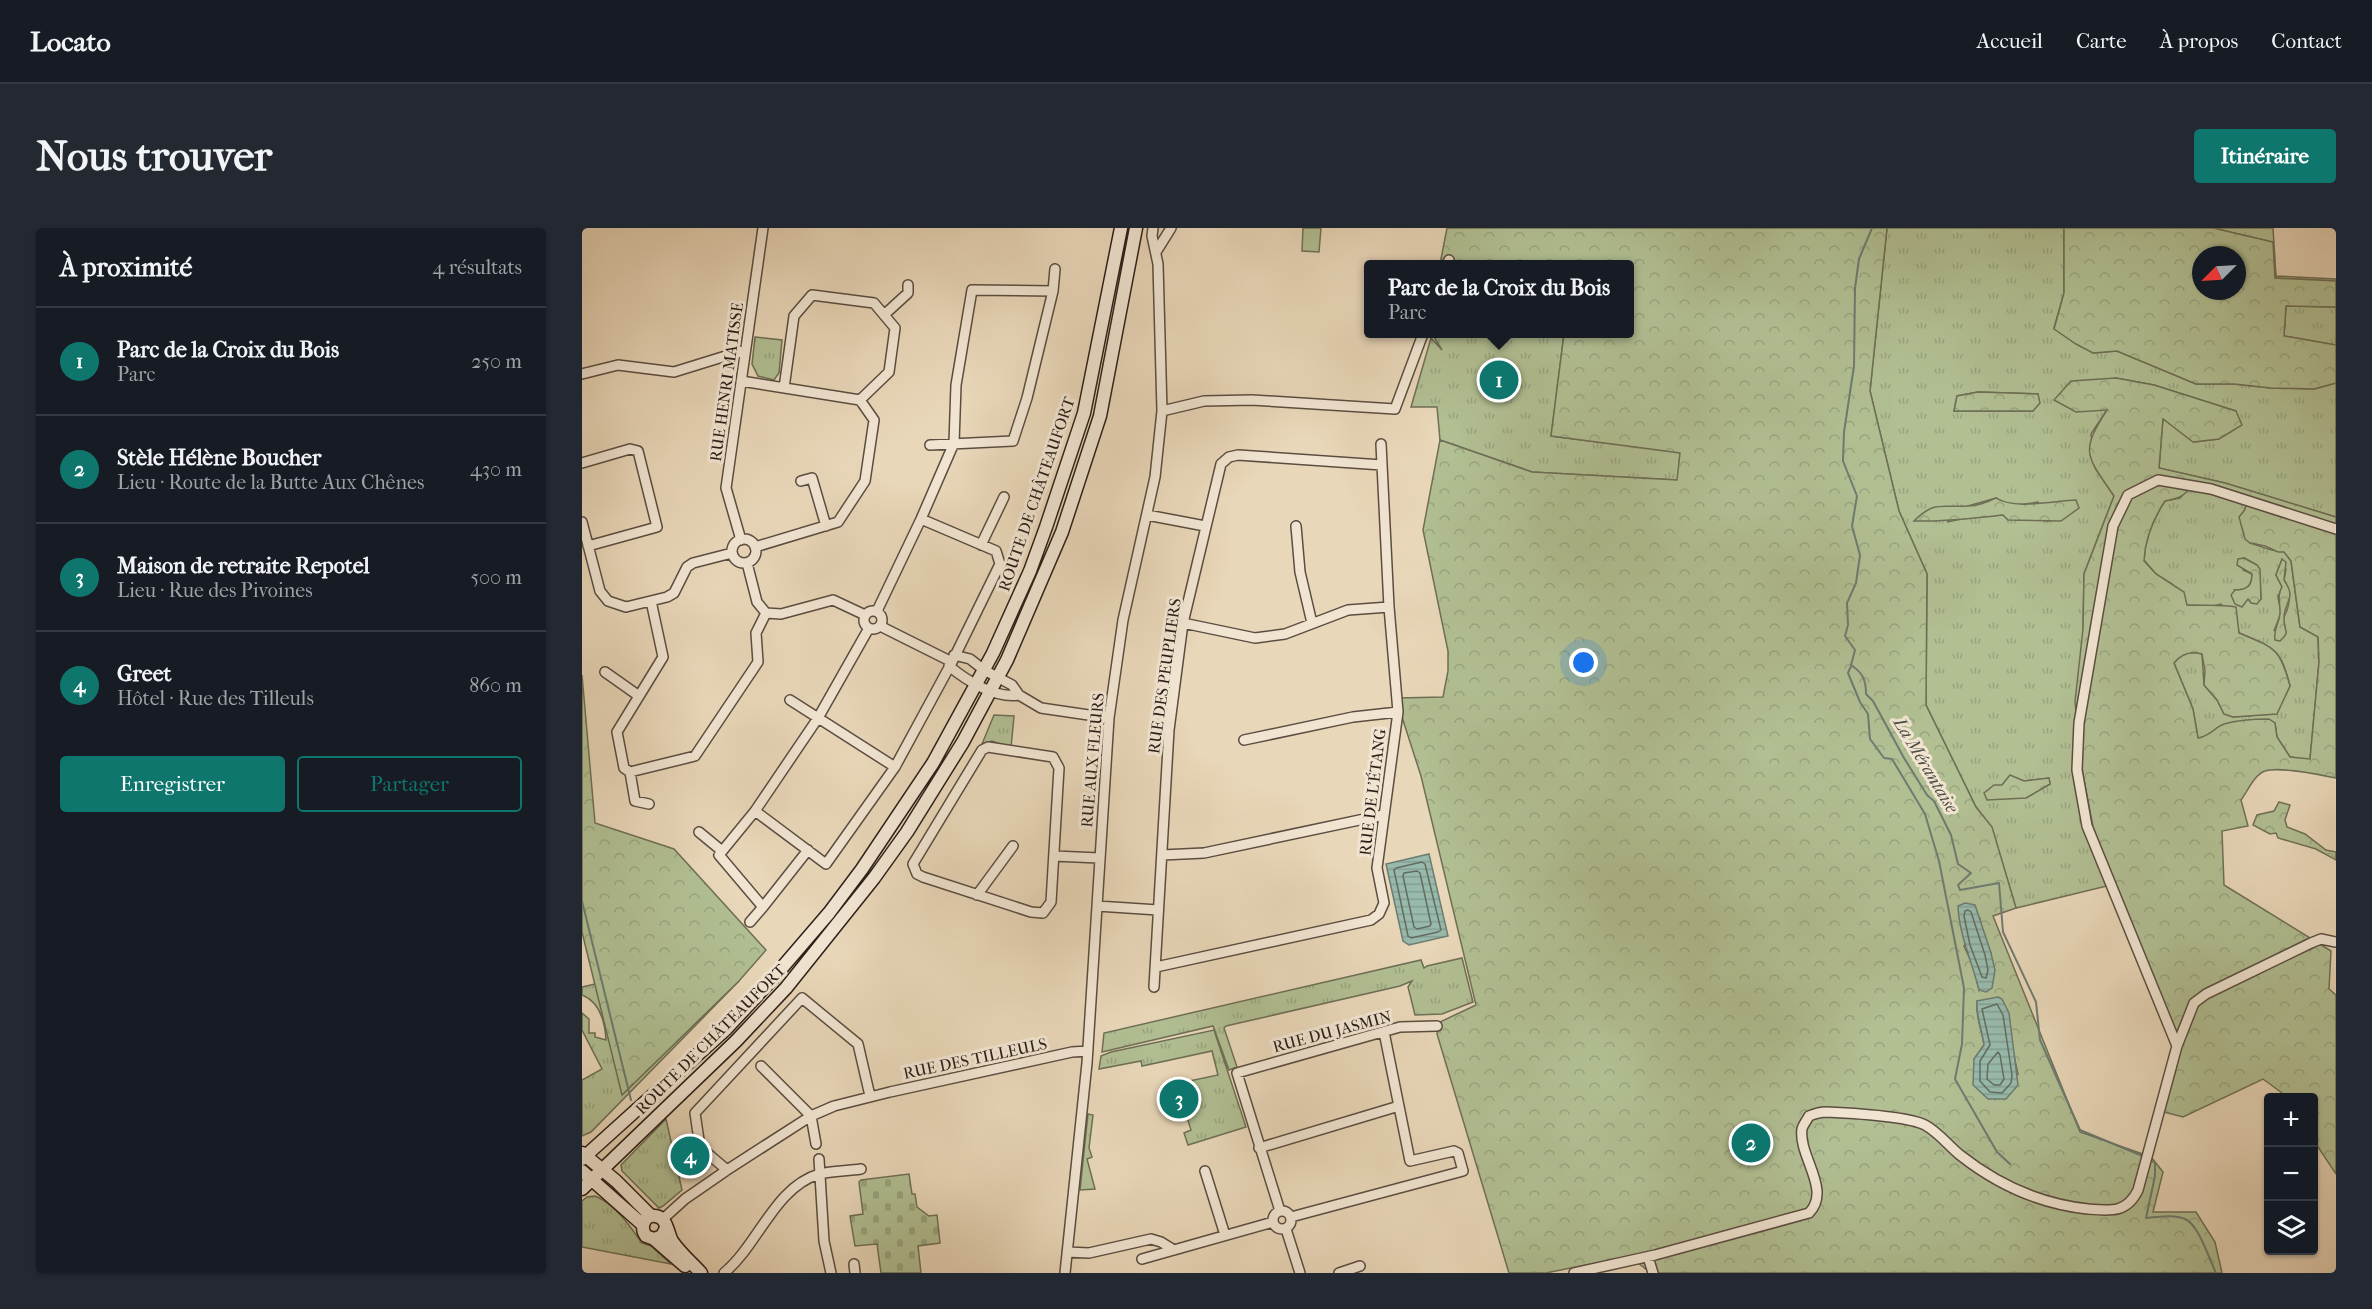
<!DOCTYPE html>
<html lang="fr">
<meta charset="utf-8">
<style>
:root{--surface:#171b24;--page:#242831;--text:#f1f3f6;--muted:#9ea1a6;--line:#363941;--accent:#0f766e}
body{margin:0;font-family:"IM FELL French Canon",serif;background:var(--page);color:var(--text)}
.controls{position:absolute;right:18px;bottom:18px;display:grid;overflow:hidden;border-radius:6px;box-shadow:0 2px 4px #0004}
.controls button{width:54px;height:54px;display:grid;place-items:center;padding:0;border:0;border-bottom:2px solid var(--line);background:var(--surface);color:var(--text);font:30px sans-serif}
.compass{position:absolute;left:1610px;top:18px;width:54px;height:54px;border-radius:50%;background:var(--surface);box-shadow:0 2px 4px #0004;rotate:246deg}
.you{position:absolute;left:1002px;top:435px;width:21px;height:21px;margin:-15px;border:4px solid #fff;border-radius:50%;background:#1a73e8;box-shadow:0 0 0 9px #1a73e833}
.badge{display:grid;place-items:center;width:39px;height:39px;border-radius:50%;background:var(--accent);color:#fff;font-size:20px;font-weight:700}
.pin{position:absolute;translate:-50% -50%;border:3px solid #fff;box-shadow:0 2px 6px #0006}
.popup{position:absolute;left:782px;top:32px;width:270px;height:78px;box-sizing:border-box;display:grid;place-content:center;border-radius:6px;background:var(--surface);filter:drop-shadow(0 2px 4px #0005);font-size:20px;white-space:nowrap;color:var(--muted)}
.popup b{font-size:22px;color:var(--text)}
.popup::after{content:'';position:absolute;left:50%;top:100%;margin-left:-12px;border:12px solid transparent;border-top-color:var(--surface)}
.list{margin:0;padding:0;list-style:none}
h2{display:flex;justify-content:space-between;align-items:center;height:78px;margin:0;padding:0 24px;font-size:26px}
h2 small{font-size:20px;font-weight:400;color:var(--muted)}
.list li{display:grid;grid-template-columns:39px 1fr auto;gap:18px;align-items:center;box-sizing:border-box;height:108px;padding:0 24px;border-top:2px solid var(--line)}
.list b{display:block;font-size:22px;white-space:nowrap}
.list p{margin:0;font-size:20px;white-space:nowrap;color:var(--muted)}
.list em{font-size:20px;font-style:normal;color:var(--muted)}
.actions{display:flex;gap:12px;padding:18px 24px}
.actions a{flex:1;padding:14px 0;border:2px solid var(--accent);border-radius:6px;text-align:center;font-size:21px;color:var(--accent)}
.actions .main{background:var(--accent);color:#fff}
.icon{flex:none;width:33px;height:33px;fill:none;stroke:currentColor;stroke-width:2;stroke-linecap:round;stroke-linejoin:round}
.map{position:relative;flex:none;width:1754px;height:1045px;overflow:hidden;border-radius:6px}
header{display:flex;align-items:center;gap:36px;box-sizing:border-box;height:84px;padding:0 30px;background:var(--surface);border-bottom:2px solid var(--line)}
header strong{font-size:28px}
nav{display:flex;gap:33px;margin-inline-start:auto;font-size:21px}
.intro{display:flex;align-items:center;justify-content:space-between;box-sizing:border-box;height:144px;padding:0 36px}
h1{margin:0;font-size:42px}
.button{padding:15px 27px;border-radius:6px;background:var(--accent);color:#fff;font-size:21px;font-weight:700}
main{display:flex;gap:36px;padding:0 36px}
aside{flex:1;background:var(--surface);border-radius:6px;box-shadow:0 2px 4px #0004}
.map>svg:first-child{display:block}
</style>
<header>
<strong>Locato</strong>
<nav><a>Accueil</a><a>Carte</a><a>À propos</a><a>Contact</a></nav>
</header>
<div class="intro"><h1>Nous trouver</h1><a class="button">Itinéraire</a></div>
<main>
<aside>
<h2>À proximité<small>4 résultats</small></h2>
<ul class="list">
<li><span class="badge">1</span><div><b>Parc de la Croix du Bois</b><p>Parc</p></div><em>250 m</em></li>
<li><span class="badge">2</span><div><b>Stèle Hélène Boucher</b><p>Lieu · Route de la Butte Aux Chênes</p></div><em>430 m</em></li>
<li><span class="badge">3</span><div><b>Maison de retraite Repotel</b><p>Lieu · Rue des Pivoines</p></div><em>500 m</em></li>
<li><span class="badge">4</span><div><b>Greet</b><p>Hôtel · Rue des Tilleuls</p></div><em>860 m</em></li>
</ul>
<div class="actions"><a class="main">Enregistrer</a><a>Partager</a></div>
</aside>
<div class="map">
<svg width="1754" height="1045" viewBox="0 0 1754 1045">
<defs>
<pattern id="grass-tufts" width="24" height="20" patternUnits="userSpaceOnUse" patternTransform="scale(1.5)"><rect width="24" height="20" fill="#b1bf93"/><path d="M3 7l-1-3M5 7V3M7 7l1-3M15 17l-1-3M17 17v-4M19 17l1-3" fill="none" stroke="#98a47e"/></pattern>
<pattern id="forest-crowns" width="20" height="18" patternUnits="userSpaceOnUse" patternTransform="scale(1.5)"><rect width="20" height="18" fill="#b1bf93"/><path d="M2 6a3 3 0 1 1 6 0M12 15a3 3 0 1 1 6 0" fill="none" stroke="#98a47e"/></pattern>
<pattern id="cemetery-stones" width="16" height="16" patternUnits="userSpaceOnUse" patternTransform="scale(1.5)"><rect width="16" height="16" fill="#b1bf93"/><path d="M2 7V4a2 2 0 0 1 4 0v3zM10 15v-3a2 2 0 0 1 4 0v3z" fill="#98a47e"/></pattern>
<pattern id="water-rules" width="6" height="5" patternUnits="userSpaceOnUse" patternTransform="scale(1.5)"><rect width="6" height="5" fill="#98baab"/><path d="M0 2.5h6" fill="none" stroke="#839f93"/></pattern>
</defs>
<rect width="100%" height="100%" fill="#e9d7b9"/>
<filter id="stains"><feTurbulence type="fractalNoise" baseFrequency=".00333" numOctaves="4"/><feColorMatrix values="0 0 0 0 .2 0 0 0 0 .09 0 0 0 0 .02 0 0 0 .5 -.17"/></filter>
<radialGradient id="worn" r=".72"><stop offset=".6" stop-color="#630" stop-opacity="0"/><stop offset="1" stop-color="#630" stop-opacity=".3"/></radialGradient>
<path fill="url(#grass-tufts)" stroke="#6e6f56" stroke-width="1.5" fill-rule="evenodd" d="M1305,0h177v65l-10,35 39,25 24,-2 79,33h38l37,4 43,1 22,-6v134l-111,-34 -66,-15 4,-50 31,24 25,-3 17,-28 -82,-26 -38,-7 -9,32 -16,24 4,34 19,28 -30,78 -1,55v146l24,111 -91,22 -24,-80 -16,-21 -50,-102 1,-131 -28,-63 -29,-120zM1396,164l60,2 -5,17h-79l3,-15zM1414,270c14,9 26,7 42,4l10,19 -45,-6 -32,2 -24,5 21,-16zM1428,548l14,5 25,-3 1,6 -24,14 -24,-13z
M1631,0h60l3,48 60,3v2l-61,-3 -2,-36z
M1704,78l50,1v38l-52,-9z
M850,106h132l-13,102 129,16 -2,28 -146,-8 -92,-32 -3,-33h-26l20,-69 11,12z
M173,109l27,3 -3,33 -5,7 -16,-4 -6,-12z
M1611,254l27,5 30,10 -6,14 6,32c11,3 24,10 34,8l7,10 9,66 18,9 1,26 -9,98 -20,-3 -13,-20 -2,-14 -58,5 -8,8 -11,2 -5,-29 -19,-46c7,-9 17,-12 28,-9l2,31 13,15 7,14 9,3 38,-3 12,-14 7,-14c-10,-38 -15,-38 -51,-53l-2,-9 -16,-20 -8,2 -27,-1 -14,-21 -16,-10 -12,-14c1,-22 9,-41 21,-59l15,-3zM1662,330l13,7 2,4 2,30 -14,-1 -12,-8c12,0 17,-4 17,-16l-9,-4zM1700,332l4,9 -2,11c11,17 3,37 -10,51l7,-18 -3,-16 4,-10 -6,-12z
M412,487l20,1 -3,32 -19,-7 -10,3z
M880,730l11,44 -31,12 -27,1 -7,-28 4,-6 -12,5 -174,40 -2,2 13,39 -8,3 -16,-44 -111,26 2,-19 317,-73 3,8 3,-2z
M152,745l5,8 -148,151 -9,4v-56l20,-11 -20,-39v-17l7,6v14h6v4l11,3c-1,-18 -6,-38 -24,-45v-8l13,-3 -1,-6z
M632,802l32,97 -58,18 -4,-12 7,-3 -5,-16 7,-3 -5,-16 -9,3 -4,-14 43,-9 -6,-24 -70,15 -1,-5 -42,8 2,-13 10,-4z
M506,886l5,1 -4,33 3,9 -5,2 8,30 -15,1z
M84,891l16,71 -19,16 -4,2 -37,-37 -1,-6z
M13,968c20,8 35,30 47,47l9,3 20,18 -89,-17v-46l5,-4z"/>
<path fill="url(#forest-crowns)" stroke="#6e6f56" stroke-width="1.5" fill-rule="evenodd" d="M865,0h440l-17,163 29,120 28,63 -1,131 50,102 16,20 24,81 -23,8 87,216 71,25 12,15 -10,40h43l19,30 7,31h-571l-22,-17 -83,17h-37l-72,-239 3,-12 36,-17 -55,-229 -20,-62 -3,-16 45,-1 5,-26v-20l-25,-121 17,-90 92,32 145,8 3,-27 -129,-17 13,-102h66v-70h-190zM1398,691l4,18 7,16 -12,37 -5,-22 -10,-22zM1395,773h7l29,50 5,23 -44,-15 10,-14c-2,-16 -9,-28 -7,-44z
M1482,0h149l60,14 2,36 61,3v26l-50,-1 -2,30 52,9v38l-22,6 -43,-1 -37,-4h-38l-79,-33 -24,2 -17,-9 -22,-15 10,-36zM1619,27h36v36h-36z
M1534,150l38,7 82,26 6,14 -23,14 -26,3 -30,-23 -4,49 66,15 111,34v261c-16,-3 -56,-12 -71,-7 -10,3 -18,21 -24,29l7,26 -26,5 2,54 107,66 -2,38 7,6v179l-22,-33v-43l-29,-1 -3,-4 -19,-14 -80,38 -19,-5 15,-64 -86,-221 -10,-52 -8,-73 8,-73 1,-55 30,-78c-27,-40 -35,-43 -7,-86l-31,2 -22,-12 17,-19zM1611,254l27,5 30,10 -6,14 -5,6 6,22 5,4 15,3 13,6h6l7,9 9,66 18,10 1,25 -9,97 -20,-2 -13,-20 -2,-14 -6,-4c-14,0 -31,1 -45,5 -10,4 -14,12 -26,14l-5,-29 -19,-46c7,-9 17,-12 28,-9l3,17 -1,14 13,15 7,14 9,3 44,-3 13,-28c-10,-38 -15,-38 -51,-53l-3,-26c-16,-3 -32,-1 -49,-2l-3,-13 -28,-18 -12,-13c1,-23 9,-42 21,-60 15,-3 21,-5 28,-19z
M1396,164l60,2 2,9 -7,8h-79l3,-15z
M1414,270c18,12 57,3 80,2l3,8 -18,13 -53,-1 -5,-5c-30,3 -59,7 -89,6 21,-21 27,-13 54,-15 10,0 19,-4 28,-8z
M1662,330l13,7 3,4 1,30 -4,5 -6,-1 -3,-4 -6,8 -7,-3 -4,-9 4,-5c12,0 17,-4 17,-16l-15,-9 1,-6z
M1700,331l4,3 -2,18c14,20 -1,21 0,40 0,12 7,11 -4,21l-5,-1c-2,-14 6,-18 5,-29 0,-10 -3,-15 2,-24l-6,-12z
M0,447l13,148 79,26 92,101 -27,31 -117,114 -40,-163z
M1428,547l14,6 25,-3 1,6 -24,14 -39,2 -3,-7 10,-8h8z
M1697,574l11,3 -5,15 2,7 18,7 21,16 10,2v8l-20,-11 -38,-11 -2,-5 -6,1 -17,-9 4,-10 17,-4z"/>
<path fill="url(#cemetery-stones)" stroke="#6e6f56" stroke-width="1.5" d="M327,946l3,20h3l2,13 12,9 8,-1 3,28 -22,3 3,27h-40l-4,-29 -22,2 -5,-30 13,-2 -4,-32 2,-2z"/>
<path fill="#b1bf93" stroke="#6e6f56" stroke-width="1.5" d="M721,0h18l-2,24 -17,-1z"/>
<path fill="url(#water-rules)" stroke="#6d7c71" stroke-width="1.5" d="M847,626l19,82 -39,9 -6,-4 -17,-77z
M1383,675l10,2 16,48 4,17 -3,18 -6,4 -7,-2c-7,-29 -20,-55 -21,-84z
M1416,769l4,2 7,14 9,72 -12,14h-18l-15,-14 1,-26 10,-14c-2,-16 -8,-28 -7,-44z"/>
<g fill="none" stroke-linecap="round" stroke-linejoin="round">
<path stroke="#626c62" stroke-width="1.5" d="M840,634l3,2 16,66 -3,2 -27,6 -3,-2 -14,-66 2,-2z
M835,643l3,2 11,51 -1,2 -13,3 -3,-2 -11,-51 1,-3z
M1386,682l3,2 14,43 3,15 -2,8 -4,-1 -12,-32 -6,-29 1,-5z
M1415,776l6,11 9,60 -1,8 -9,10 -12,-1 -10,-11v-20l10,-16 -8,-36z
M1416,824l2,3 4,24 -4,6h-6l-7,-6 1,-15z"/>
<path stroke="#6d7c71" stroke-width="2" d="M1290,0l-13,31 -4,29 -1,78 -10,66 -1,29 14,35 -5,30 8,29 -4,28 -9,20 1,22 -3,11 10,14 -4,15c12,8 15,15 15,29l7,7 31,57 23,37 7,6 17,34 7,29 13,9 -13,12 2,5 39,-7 4,49 33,70 4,38 40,90 65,27
M1269,438l-3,7 12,29 8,12 2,25 14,19 8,1 33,55 14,47 25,127 -2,56 -7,35 42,73 13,12
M0,673l49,199
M1568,932l5,3v13l-9,42c12,-1 28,-4 39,1 14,6 24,40 31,54"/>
<g stroke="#5b4d41" stroke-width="12">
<path id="street" d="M574,24l15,-24
M865,36l2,-4
M471,63l2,-22
M302,87l24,-22v-8
M0,146l36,-9 56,7 71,-22
M159,153l119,19 14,20 -9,61 -27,41 -83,25
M202,160l10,-72 18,-21 62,8 21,25 -6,44 -29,28
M580,183l42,-10 48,-1 143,9 28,-75
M0,235l48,-14 8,2 19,76 -69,19
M219,253l11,-3 14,48
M565,287l58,11
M0,294l18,69 8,10 18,6 41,-10 7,-4 13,-26 6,-4 39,-10
M714,298l4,46 12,51
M150 323a12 12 0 1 1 24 0a12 12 0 1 1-24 0Z
M159,312l-15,-52 37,-260
M399,317l23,-48
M165,335l10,39 9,11 15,1 52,-14 32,15
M69,373l12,56 -46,75 7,36 6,4 65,-16 63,-94 -2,-29 10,-20
M282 392a9 9 0 1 1 18 0a9 9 0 1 1-18 0Z
M295,383l44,-92 33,-76 2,-58 16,-95 81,1 -26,107 -14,43 -83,4
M601,395l72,15 30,-4 63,-24 41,-3
M298,398l72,36
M372,427l16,4 14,11 28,15 7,10 22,13 68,10
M367,438c18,15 47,33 70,29
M23,444l34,24
M208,472l105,67
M662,512l109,-23 45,-5
M406,519l65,10 6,11 -8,134 -8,11 -12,-1 -108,-35 -6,-3 -4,-10 69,-114z
M48,544l5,29 14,3
M173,583l71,53 69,-97 57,-105 48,-98 -4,-13 -75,-32
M117,604l23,19
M226,622l-45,57 -44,-52 36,-44 63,-93 51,-90
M580,627l42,-2 179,-38
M472,628l45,2
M395,667l36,-49
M515,678l61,4
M168,694l13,-15
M574,739l215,-47 8,-6 5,-11 -7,-35 21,-156 -9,-105 -8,-163
M572,759l15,-257 14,-107 38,-159 8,-7 9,-2 144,10
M1595,818l17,-43 12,-9 105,-51 10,-4 15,3
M179,838l50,50 5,28
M677,920l140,-42
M237,931l5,82 7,32
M145,942l-27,-23 -5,-34 107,-115 56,46 12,52
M623,943l20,64
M691 992a9 9 0 1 1 18 0a9 9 0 1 1-18 0Z
M698,983l-43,-138 163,-46 37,-1
M709,989l172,-46 -5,-18 -4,-2 -44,10 -26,-129
M81,991l22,-20 42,-29 84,-54 23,-10 56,-14 182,-40 16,-1
M704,1001l14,44
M485,1024l22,1 62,-14 10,3 13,8
M1066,1029l5,16
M560,1031l131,-37
M272,1036l1,9
M142,1045c35,-29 50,-85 95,-99 13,-3 28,-3 42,-5
M483,1045l22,-210 22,-345 14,-98 32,-143 7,-66 -4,-147 -6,-28 1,-8
M757,1045l21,-7
M992,1045l81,-18 154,-42c23,-23 -11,-57 -7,-84 1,-4 5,-9 7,-13 5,-2 11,-4 17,-4 22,1 81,4 99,13 13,7 24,21 35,30 38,30 80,49 128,54 23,2 39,4 50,-19l39,-144 -90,-220 -10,-56 2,-47 34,-197 15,-31 30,-15 53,9 125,40"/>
</g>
<g stroke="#2c1f19" stroke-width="15">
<path id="secondary" d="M0,925l34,28 35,35
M0,931l144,-130 48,-52 55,-64 33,-44 71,-106 60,-110 37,-82 16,-44 38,-114 37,-185
M0,943l61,54
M0,961l154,-148 50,-53 88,-110 33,-46 56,-90 44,-82 55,-128 38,-116 36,-188
M84,1000l-4,8 -8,3 -8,-3c-7,-9 -1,-25 13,-19 8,3 9,17 13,24 8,12 20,22 29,32
M72,1011l31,27"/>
</g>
<use href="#street" stroke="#f1e5d2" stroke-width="9"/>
<use href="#secondary" stroke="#f1e5d2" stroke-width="12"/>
</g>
<g text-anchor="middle" stroke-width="6" stroke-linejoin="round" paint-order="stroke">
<g font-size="16" fill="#2c1f19" stroke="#f1e5d2">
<text transform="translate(144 154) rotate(-82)" y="6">RUE HENRI MATISSE</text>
<text transform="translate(454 266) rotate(-71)" y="6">ROUTE DE CHÂTEAUFORT</text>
<text transform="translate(582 448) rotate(-82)" y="6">RUE DES PEUPLIERS</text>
<text transform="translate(510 532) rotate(-85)" y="6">RUE AUX FLEURS</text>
<text transform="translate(790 564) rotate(-83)" y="6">RUE DE L'ÉTANG</text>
<text transform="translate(750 803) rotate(-15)" y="6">RUE DU JASMIN</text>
<text transform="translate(128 811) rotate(-45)" y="6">ROUTE DE CHÂTEAUFORT</text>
<text transform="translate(393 830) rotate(-12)" y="6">RUE DES TILLEULS</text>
</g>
<g font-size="18" font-style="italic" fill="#4c4e45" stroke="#f1e5d2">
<text transform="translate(1344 537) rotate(59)" y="6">La Mérantaise</text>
</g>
</g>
<rect width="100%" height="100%" filter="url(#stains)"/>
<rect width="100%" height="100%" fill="url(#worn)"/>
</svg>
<div class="controls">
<button>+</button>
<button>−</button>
<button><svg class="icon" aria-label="layers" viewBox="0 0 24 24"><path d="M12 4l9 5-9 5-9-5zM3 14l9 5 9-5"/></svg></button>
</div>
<svg class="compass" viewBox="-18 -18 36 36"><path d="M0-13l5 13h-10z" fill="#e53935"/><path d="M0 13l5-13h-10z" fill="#9ea1a6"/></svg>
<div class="you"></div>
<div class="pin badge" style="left:917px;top:152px">1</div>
<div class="popup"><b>Parc de la Croix du Bois</b>Parc</div>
<div class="pin badge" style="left:1169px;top:915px">2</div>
<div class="pin badge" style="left:597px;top:871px">3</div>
<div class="pin badge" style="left:108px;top:928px">4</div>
</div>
</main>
